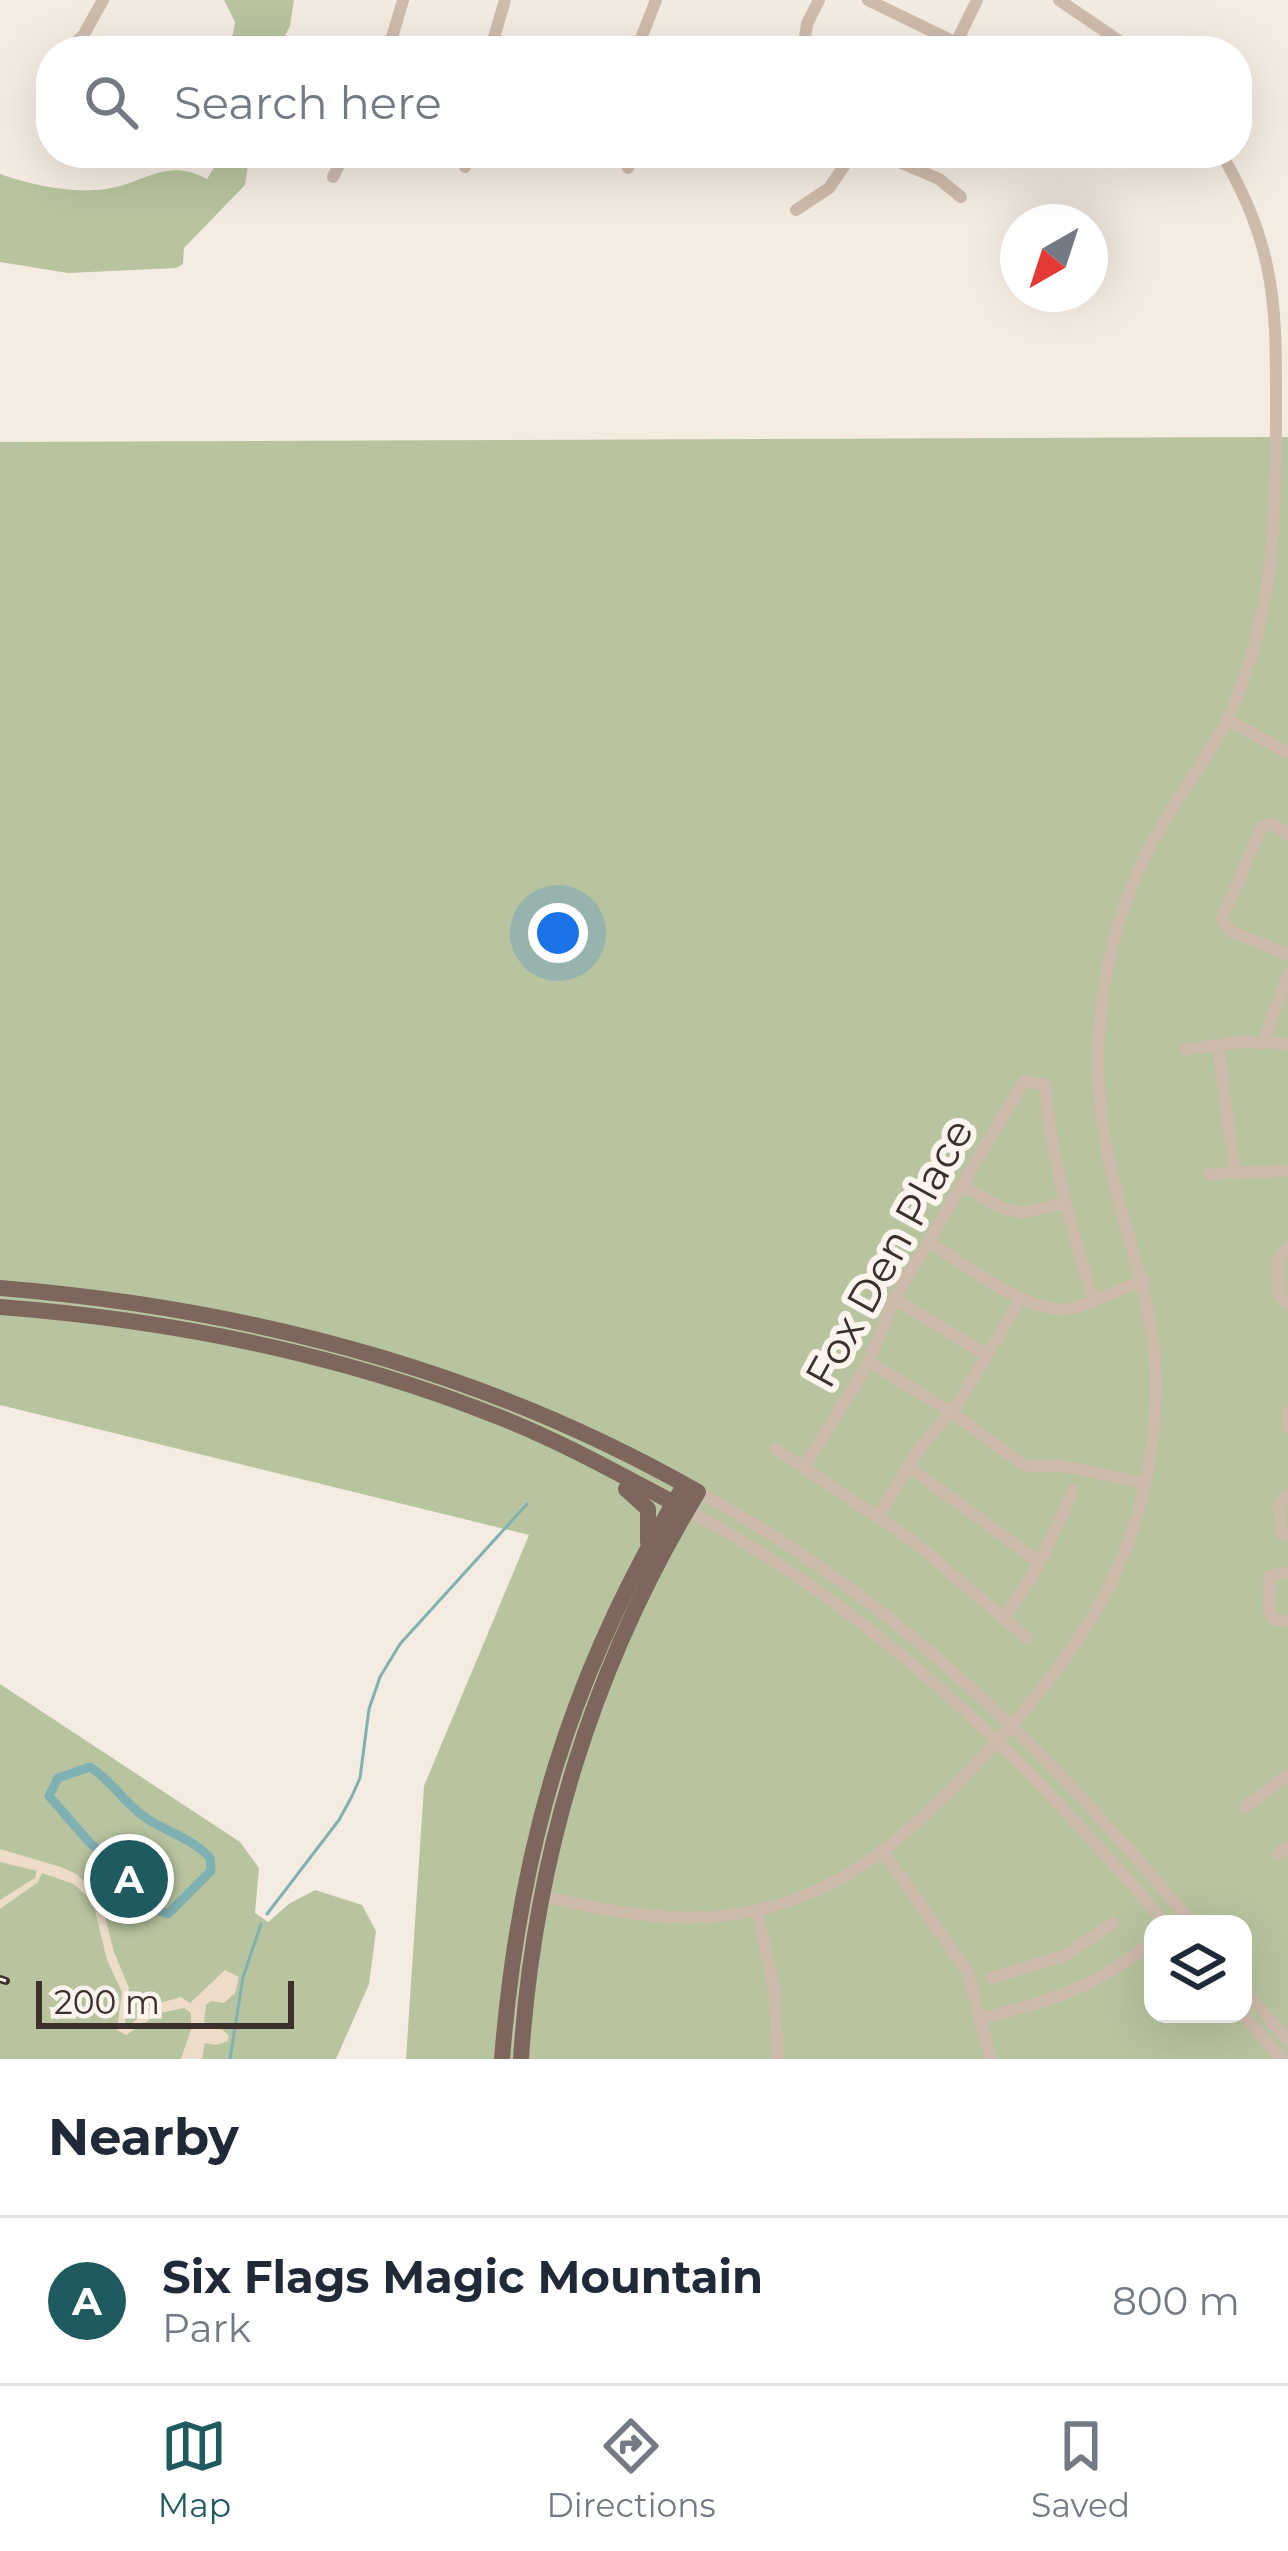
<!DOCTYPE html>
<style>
:root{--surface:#fff;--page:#f6f6f7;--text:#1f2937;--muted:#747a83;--line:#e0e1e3;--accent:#1f5a5e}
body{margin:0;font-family:Montserrat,sans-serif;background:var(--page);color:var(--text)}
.controls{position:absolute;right:36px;bottom:36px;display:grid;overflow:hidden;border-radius:24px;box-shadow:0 12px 48px #0002}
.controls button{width:108px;height:108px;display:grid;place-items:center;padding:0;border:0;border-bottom:3px solid var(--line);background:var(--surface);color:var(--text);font:60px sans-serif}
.compass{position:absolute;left:1000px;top:204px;width:108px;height:108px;border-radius:50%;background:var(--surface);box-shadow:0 12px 48px #0002;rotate:219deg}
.scale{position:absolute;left:36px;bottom:30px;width:258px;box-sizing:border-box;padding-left:12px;border:6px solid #3b302b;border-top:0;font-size:33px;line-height:42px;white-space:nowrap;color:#3b302b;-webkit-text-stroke:9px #fbf5ee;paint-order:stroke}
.you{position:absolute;left:558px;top:933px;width:42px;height:42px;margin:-30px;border:9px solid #fff;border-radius:50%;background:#1a73e8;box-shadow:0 0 0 18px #1a73e833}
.badge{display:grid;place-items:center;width:78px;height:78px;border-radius:50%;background:var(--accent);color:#fff;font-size:39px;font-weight:700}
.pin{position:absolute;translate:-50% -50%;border:6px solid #fff;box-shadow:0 3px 12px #0006}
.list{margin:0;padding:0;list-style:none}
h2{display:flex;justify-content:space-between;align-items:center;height:156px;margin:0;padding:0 48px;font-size:51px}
h2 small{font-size:39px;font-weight:400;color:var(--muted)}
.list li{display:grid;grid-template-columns:78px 1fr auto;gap:36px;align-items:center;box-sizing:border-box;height:168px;padding:0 48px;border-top:3px solid var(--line)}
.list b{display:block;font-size:45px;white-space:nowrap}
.list p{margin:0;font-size:39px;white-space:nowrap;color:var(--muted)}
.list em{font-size:39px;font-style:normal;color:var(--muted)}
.icon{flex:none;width:66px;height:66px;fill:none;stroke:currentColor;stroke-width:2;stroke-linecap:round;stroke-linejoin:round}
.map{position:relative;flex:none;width:1288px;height:2059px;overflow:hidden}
.search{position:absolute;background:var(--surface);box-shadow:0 12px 48px #0002;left:36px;right:36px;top:36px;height:132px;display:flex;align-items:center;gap:30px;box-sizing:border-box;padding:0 42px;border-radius:48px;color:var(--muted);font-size:45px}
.sheet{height:324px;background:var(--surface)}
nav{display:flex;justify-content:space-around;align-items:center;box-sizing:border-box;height:168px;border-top:3px solid var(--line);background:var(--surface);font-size:33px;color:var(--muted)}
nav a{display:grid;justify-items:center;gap:6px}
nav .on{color:var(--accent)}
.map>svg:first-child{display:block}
</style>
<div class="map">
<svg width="1288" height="2059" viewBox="0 0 1288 2059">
<rect width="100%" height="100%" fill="#f4ebe1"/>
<path fill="#b8c4a0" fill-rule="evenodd" d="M224,0h70l-4,26 -13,25h-47l5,-29z
M223,153h27l-5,32 -61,63 -1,16 -7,4 -108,5 -68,-11v-88c31,11 72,20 106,15 40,-6 60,-32 101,-10z
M1288,437v1622h-882l18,-273 105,-251 -529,-130v-963zM1153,1924h90v90h-90z
M0,1684l240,158 19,26 -4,45 13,9 21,-18 26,-14 47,15 14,26 -7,53 -33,75h-336z"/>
<path fill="#ecdcc8" d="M0,1849l61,18 15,7 23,20 15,58 15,36 -4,33 3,5 28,-22 25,-7 9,6 35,-33 14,7 -4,16 -11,10 -13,-2 -5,4 -2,17 14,3 11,11 -1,5 -12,4 -11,-2 -3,16h-21l10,-30v-16l-7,-5 -24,5 -34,22 -9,-5 5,-38 -15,-32 -14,-58 -19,-18 -32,-11 -4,9 -38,27v-9l35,-22 2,-7 -37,-9z"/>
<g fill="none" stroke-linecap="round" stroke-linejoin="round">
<path stroke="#7fb0b2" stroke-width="3" d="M267,1914l72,-94 13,-24 8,-18 9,-69 11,-32 20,-33 127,-140
M230,2059l13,-82 18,-53"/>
<path stroke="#7fb0b2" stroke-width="9" d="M90,1767c22,14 35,37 56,51 22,15 46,20 64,40l1,13 -43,43 -9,-3 -7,-18 -62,-50 -41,-47 9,-18z"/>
<path stroke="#cdbbac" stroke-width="12" d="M868,0l105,51
M1059,0l75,51
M956,43l21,-43
M68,51l16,-17 19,-34
M388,51l15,-51
M490,51l15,-51
M636,51l20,-51
M803,51l4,-27 12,-24
M628,153v15
M878,153l61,26 22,18
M1093,153l1,1
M465,167l2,-14
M333,177l12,-24
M796,210l33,-22 24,-35
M1227,719l61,34
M1288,835l-16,-12 -11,5 -39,91 9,12 57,24
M1263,1042l25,-67
M1218,1045l17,128
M1186,1049l54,-7 48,2
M1210,1174l78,-3
M962,1185c46,27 49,35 102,17
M928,1241c36,23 102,76 145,67 22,-5 45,-20 71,-27
M1288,1247l-10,13 1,36 9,8
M894,1299l93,56
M869,1362l82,50 74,54h38l81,17
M1288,1411v17
M776,1449l136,91 115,98
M805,1466l64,-104 25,-63 130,-218 21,4c6,75 27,143 48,215
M908,1466l132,97
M698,1492c198,106 353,262 495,432
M1288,1494l-9,10 2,29 7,3
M687,1510c191,101 341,252 479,414
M878,1516l43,-70 36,-41 64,-107
M1288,1572l-18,4 -1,34 4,9 15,2
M1005,1617l35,-54 33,-73
M1245,1807l43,-32
M884,1853l83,118 24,88
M1278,1854l10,-7
M538,1895c70,17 149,32 220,15 91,-20 155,-79 217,-145 108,-114 179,-216 181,-379 0,-77 -28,-143 -45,-216 -15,-65 -17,-133 -4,-198 9,-51 28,-101 54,-145 22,-38 50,-73 69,-114 45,-97 46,-199 46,-304 0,-47 1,-97 -9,-143 -8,-39 -26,-79 -46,-113
M757,1911l17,77 4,71
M991,1978l73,-22 49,-33
M1243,1988l45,53
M1243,2014l39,45
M983,2018c68,-17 114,-31 170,-77"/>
<path stroke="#7d675c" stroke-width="16" d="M0,1288c246,20 483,81 698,204 -105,173 -164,365 -177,567
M0,1307c170,13 339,46 499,110 64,25 127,61 188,93
M626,1489l22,20v33
M502,2059c17,-212 68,-383 177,-565"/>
<g stroke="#3b302b" stroke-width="8">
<path id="rail" d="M0,1979l6,2"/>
</g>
<use href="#rail" stroke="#fbf5ee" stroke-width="3" stroke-dasharray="9" stroke-linecap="butt"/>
</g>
<g text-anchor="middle" stroke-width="12" stroke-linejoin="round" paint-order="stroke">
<g font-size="42" fill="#3b302b" stroke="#fbf5ee">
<text transform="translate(889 1253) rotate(-61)" y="15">Fox Den Place</text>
</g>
</g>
</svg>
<div class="controls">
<button><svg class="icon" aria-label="layers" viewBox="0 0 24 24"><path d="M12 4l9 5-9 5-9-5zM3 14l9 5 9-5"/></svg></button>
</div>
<svg class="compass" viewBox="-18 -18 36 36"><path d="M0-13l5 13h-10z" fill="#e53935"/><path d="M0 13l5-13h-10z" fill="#747a83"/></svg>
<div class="scale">200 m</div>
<div class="you"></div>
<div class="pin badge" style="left:129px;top:1879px">A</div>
<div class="search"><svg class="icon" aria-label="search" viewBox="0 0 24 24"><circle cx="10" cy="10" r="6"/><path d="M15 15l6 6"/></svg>Search here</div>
</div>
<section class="sheet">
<h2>Nearby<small></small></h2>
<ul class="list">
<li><span class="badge">A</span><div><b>Six Flags Magic Mountain</b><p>Park</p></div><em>800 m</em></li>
</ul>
</section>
<nav>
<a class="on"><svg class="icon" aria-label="map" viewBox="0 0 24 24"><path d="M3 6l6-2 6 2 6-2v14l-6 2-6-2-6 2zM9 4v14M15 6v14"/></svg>Map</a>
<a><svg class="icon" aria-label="directions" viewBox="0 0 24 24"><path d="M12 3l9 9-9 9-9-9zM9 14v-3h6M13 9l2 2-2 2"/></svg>Directions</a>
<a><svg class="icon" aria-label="saved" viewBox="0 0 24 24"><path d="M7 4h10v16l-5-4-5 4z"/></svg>Saved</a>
</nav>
